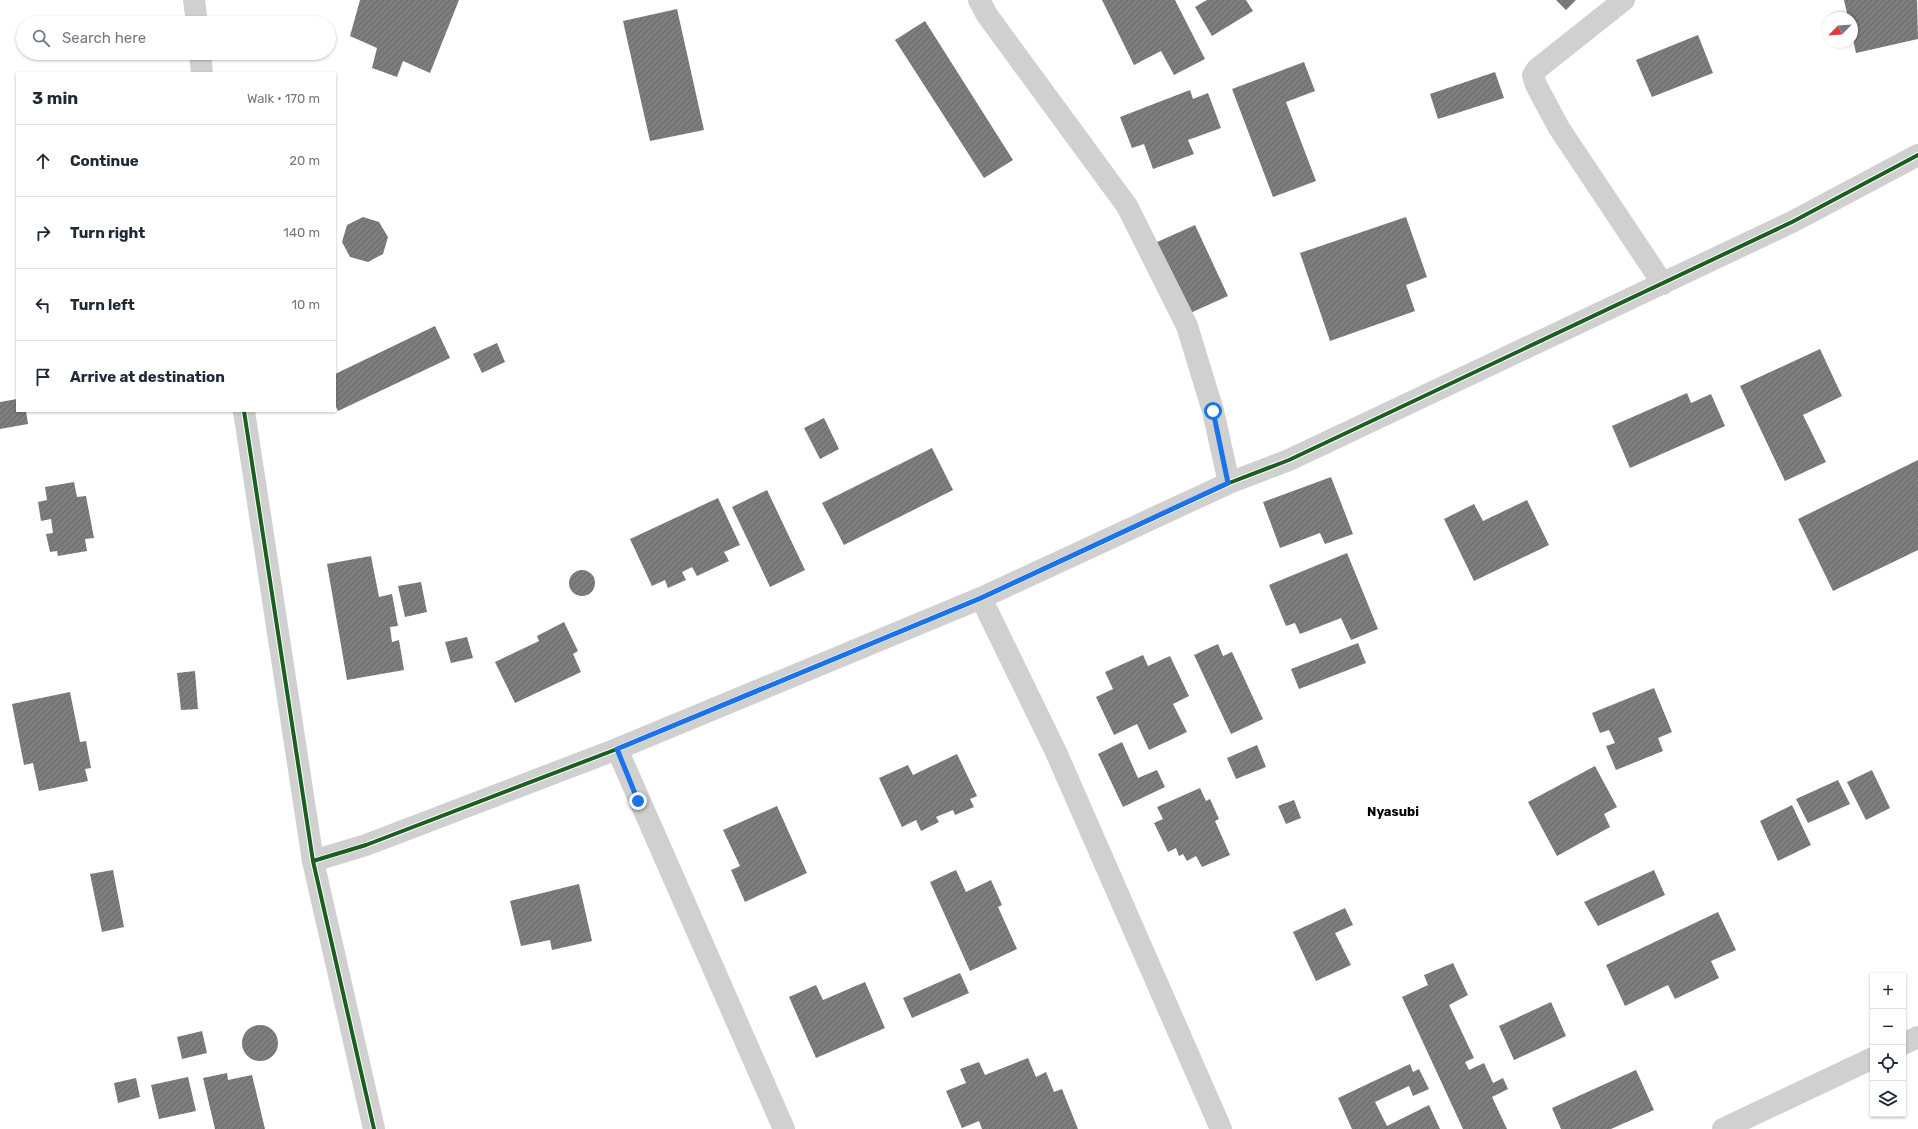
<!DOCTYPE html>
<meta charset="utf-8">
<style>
:root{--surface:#fff;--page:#f6f6f7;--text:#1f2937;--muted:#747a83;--line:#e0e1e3}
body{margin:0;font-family:Rubik,sans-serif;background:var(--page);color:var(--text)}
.controls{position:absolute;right:12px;bottom:12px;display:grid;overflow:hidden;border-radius:0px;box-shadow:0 1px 3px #0004}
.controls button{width:36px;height:36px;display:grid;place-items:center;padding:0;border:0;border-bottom:1px solid var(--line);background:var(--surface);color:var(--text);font:20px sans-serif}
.compass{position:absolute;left:1822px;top:12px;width:36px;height:36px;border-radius:50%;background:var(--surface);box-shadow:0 1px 3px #0004;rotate:245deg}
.stop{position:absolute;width:12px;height:12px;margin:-9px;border:3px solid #1a73e8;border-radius:50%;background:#fff}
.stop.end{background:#1a73e8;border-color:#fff;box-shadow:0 1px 4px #0008}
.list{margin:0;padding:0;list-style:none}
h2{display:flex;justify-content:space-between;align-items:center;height:52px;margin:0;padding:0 16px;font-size:17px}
h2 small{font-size:13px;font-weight:400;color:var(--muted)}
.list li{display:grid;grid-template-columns:26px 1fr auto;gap:12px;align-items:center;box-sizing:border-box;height:72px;padding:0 16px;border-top:1px solid var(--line)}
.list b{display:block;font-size:15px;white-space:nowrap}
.list em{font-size:13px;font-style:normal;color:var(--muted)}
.icon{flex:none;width:22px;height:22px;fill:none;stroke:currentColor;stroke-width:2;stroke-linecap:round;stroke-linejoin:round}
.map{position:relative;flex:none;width:1918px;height:1129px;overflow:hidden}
.search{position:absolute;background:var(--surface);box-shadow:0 1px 3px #0004;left:16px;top:16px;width:320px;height:44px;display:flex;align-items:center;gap:10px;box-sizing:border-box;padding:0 14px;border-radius:22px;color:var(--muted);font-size:15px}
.panel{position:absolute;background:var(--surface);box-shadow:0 1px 3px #0004;left:16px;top:72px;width:320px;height:340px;border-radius:0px}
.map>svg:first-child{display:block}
</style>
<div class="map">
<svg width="1918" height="1129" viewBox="0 0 1918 1129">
<defs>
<pattern id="building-hatch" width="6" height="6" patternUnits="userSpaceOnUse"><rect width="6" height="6" fill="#7d7d7d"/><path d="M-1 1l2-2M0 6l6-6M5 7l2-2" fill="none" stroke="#676767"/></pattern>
</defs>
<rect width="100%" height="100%" fill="#fff"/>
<path fill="url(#building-hatch)" d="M360,0h99l-29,73 -27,-12 -6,16 -25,-9 5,-20 -27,-12z
M1102,0h73l30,59 -31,16 -13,-24 -27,14z
M1207,0h39l7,11 -41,25 -17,-29z
M1556,0h20l-10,10z
M1844,0h73l1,39 -62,14 -4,-18v-17h-4z
M677,9l27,121 -54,11 -27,-120z
M925,21l88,139 -29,18 -89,-138z
M1698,35l15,38 -61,24 -16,-37z
M1304,62l11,29 -29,11 30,79 -43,16 -41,-108z
M1495,72l9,26 -66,21 -8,-25z
M1190,90l3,9 15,-6 13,35 -33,12 6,14 -41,15 -9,-25 -12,4 -12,-31z
M363,217l16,5 9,15 -5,17 -15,8 -18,-5 -8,-15 5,-17z
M1406,217l21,60 -21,8 9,26 -85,30 -30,-88z
M1195,225l33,71 -40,18 -33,-71z
M435,326l15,32 -112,53 -3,-7v-30z
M497,343l8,19 -23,11 -9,-19z
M1820,349l22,47 -39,19 23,47 -41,19 -45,-95z
M1687,393l4,10 20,-9 14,32 -95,42 -18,-42z
M17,399v12h9l2,13 -28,5v-27z
M824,418l15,31 -19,10 -16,-31z
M932,448l21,42 -109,55 -22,-42z
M1918,460v90l-85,41 -35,-72z
M1331,477l22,57 -28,10 -5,-11 -40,15 -17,-46z
M74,482l3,15 9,-1 8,42 -9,1 2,12 -29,5 -1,-5 -7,1 -4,-18 7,-1 -2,-14 -10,2 -3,-19 9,-2 -2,-13z
M767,490l38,80 -35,17 -38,-80z
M718,498l22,47 -16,7 5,9 -32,15 -5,-9 -10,5 4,8 -18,8 -3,-8 -13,6 -22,-47z
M1527,500l22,45 -75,36 -30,-62 30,-15 9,17z
M1347,553l31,76 -27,11 -10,-22 -41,16 -5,-11 -9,3 -17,-41z
M371,556l8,41 13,-3 6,32 -8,1 2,15 7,-2 5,30 -57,10 -20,-116z
M569 583a13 13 0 1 1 26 0a13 13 0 1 1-26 0Z
M421,582l6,30 -22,5 -7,-31z
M564,622l14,29 -5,3 8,18 -66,31 -20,-41 44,-21 -2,-5z
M467,637l6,21 -22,5 -6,-21z
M1358,643l8,20 -67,26 -8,-20z
M1218,644l5,12 9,-4 31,67 -32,15 -37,-79z
M1143,655l5,11 22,-10 19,40 -16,8 14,28 -38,18 -12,-26 -23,11 -18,-38 17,-8 -8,-17z
M195,671l3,38 -17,1 -4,-37z
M1654,688l18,44 -14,6 5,13 -47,19 -10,-24 9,-3 -6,-13 -9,3 -8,-20z
M70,692l10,50 6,-1 5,27 -6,1 3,12 -49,10 -6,-28 -9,2 -12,-61z
M1122,742l16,36 19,-8 8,17 -42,20 -25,-53z
M1257,745l9,22 -30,12 -9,-21z
M957,754l20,42 -7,3 4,8 -19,8 -2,-5 -17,7 3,5 -18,9 -5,-11 -14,7 -23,-49 29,-13 5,10z
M1595,766l22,41 -13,7 6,13 -53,29 -29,-54z
M1872,770l18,38 -24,12 -19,-38z
M1838,780l12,24 -42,19 -12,-24z
M1200,788l6,13 4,-2 9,20 -4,2 15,34 -28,12 -6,-11 -9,5 -4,-7 -4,2 -3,-8 -8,4 -14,-29 9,-4 -6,-12z
M1294,800l7,18 -15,6 -8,-18z
M1792,805l19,40 -33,16 -18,-40z
M777,806l30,67 -62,29 -14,-32 9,-4 -17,-36z
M113,870l11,57 -22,5 -12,-58z
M956,870l10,22 25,-12 11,25 -4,2 19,42 -47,22 -40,-89z
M1654,870l11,25 -67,31 -14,-24z
M579,884l13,57 -40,9 -2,-10 -29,6 -11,-45z
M1345,908l8,17 -18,8 16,32 -35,16 -23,-49z
M1718,912l18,38 -25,11 8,17 -44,21 -7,-14 -43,21 -19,-41z
M1453,963l15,32 -19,10 25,53 -9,4 4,8 15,-7 9,20 10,-5 5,11 -16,8 15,32h-44l-61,-132 26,-12 -4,-10z
M960,973l9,20 -57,25 -9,-20z
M865,982l20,46 -69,30 -27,-61 27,-12 7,15z
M1551,1002l15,34 -52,24 -15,-34z
M242 1043a18 18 0 1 1 36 0a18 18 0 1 1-36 0Z
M202,1031l5,22 -25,6 -5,-22z
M1028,1058l8,19 10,-5 8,20 8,-3 16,40h-96l-3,-8 -17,7 -16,-37 20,-8 -6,-14 19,-7 6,13z
M1410,1064l3,8 6,-3 10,20 -16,7 -4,-10 -34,16 12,24 42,-21 11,24h-88l-14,-31z
M1636,1070l18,40 -43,19h-50l-9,-21z
M227,1073l1,7 24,-5 13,54h-50l-12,-51z
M188,1077l8,34 -37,8 -8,-34z
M136,1078l4,19 -22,6 -4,-20z"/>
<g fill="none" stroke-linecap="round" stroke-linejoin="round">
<path stroke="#d0d0d0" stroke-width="22" d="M194,0l3,23
M979,0l8,15 140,191 60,120 26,85 16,72
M1624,0l-87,69 -4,6 3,10 23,43 104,156
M200,53l2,20
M244,411l69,450 61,268
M981,598l75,154 165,377
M617,749l167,380
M313,861l53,-16 251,-96 364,-151 248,-115 60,-23 503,-238 126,-67
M1903,1044l15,-7
M1723,1129l150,-71"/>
<g stroke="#fff" stroke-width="6">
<path id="cycleway" d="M244,411l69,450 61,268
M313,861l53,-16 251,-96 364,-151 248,-115 60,-23 503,-238 126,-67"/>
</g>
<use href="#cycleway" stroke="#1b5e20" stroke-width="4"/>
</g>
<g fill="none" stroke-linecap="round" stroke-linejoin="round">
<path stroke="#1a73e8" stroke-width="5" d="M638,801l-21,-52 364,-151 247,-115 -15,-72"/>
</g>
<g text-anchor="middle" stroke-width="4" stroke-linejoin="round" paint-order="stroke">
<g font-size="13" font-weight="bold" fill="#000" stroke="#fff">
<text x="1393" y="816">Nyasubi</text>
</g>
</g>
</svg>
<div class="controls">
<button>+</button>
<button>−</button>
<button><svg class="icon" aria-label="locate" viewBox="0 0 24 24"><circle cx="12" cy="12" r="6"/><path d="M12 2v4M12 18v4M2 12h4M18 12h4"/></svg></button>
<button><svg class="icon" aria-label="layers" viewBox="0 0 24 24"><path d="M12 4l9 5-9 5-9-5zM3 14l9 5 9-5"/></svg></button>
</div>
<svg class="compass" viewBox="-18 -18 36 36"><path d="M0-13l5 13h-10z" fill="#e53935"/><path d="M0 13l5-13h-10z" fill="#747a83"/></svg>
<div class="stop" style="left:1213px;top:411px"></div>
<div class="stop end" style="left:638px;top:801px"></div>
<div class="search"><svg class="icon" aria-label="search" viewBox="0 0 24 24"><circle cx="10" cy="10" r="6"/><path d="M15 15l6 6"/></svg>Search here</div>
<section class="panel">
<h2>3 min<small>Walk · 170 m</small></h2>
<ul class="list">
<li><svg class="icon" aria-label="ahead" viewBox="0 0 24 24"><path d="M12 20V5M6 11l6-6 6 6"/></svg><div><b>Continue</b></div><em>20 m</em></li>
<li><svg class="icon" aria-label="right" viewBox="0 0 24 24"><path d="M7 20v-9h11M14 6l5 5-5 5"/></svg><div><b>Turn right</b></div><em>140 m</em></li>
<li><svg class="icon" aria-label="left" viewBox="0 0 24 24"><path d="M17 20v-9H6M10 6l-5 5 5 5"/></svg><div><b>Turn left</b></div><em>10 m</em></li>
<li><svg class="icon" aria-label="arrive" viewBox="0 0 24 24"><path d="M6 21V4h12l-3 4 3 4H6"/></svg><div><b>Arrive at destination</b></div></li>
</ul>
</section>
</div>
